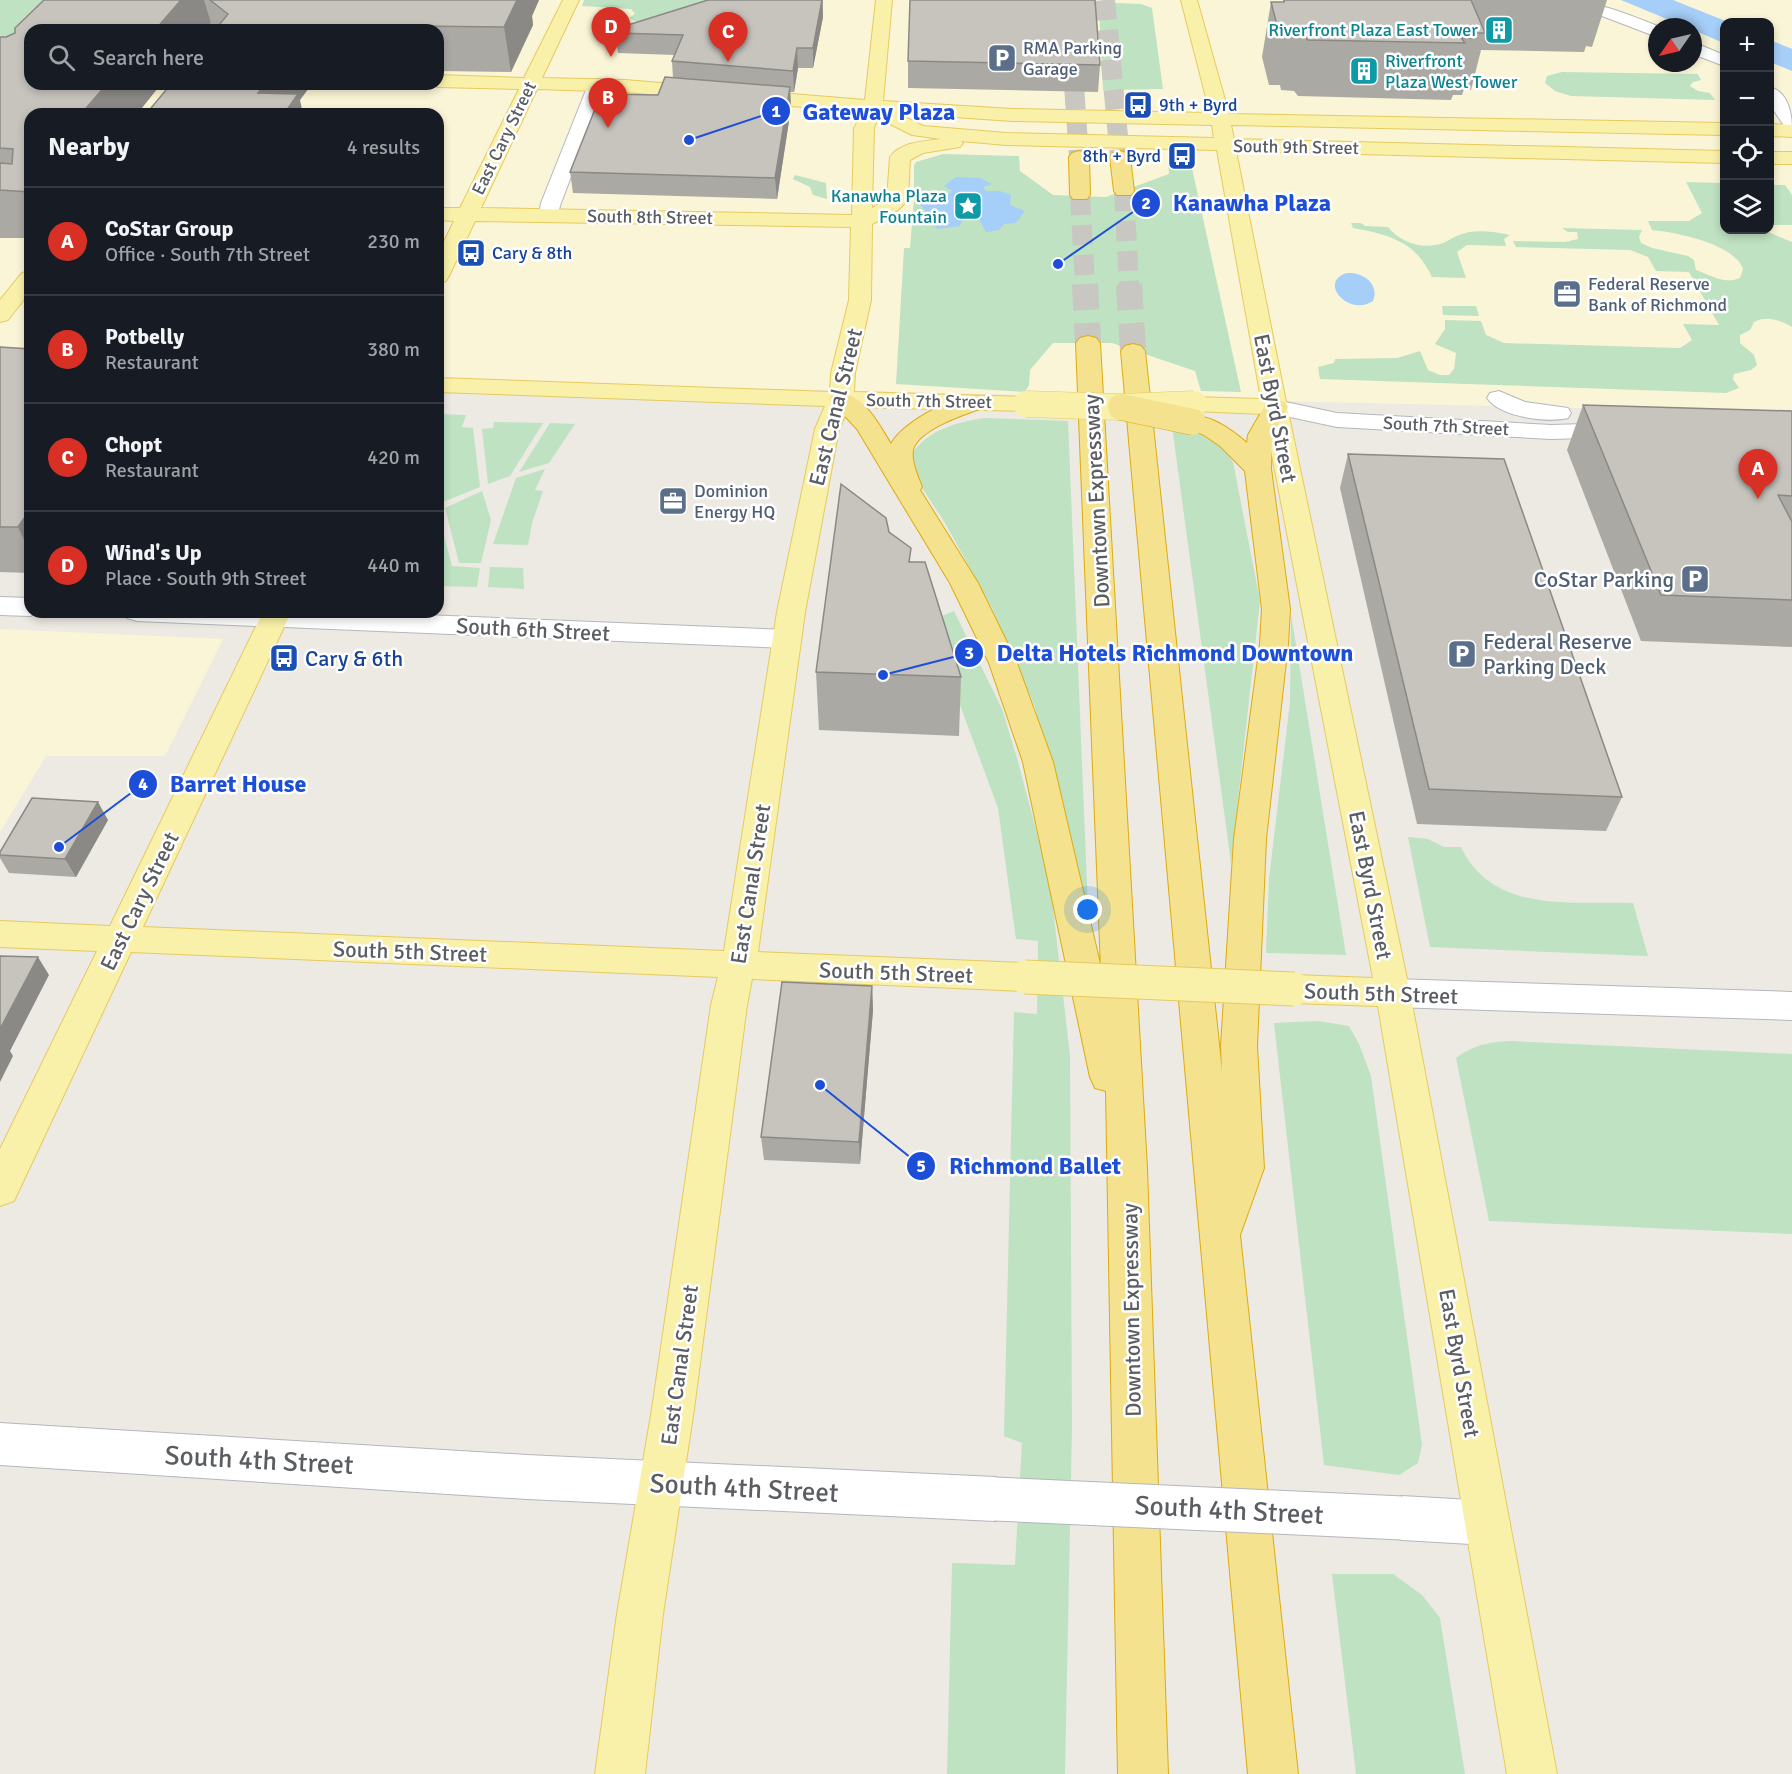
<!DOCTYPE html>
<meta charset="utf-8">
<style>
:root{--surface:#171b24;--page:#242831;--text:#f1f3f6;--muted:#9ea1a6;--line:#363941;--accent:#d93025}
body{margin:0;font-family:Signika,sans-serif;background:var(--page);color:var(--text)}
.controls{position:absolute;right:18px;top:18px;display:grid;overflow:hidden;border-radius:12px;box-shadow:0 3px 9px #0003}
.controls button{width:54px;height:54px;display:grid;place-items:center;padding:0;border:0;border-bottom:2px solid var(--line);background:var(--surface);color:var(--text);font:30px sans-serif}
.compass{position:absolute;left:1648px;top:18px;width:54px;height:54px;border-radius:50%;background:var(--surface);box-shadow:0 3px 9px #0003;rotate:236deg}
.you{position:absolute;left:1088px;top:910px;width:21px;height:21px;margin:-15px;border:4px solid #fff;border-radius:50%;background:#1a73e8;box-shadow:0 0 0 9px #1a73e833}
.badge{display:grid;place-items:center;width:39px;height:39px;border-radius:50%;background:var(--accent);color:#fff;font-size:20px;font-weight:700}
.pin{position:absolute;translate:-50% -50px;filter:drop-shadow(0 2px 3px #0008)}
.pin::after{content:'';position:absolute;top:32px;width:21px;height:18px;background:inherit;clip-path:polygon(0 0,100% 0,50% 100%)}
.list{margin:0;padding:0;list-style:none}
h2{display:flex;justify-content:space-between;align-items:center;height:78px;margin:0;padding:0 24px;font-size:26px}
h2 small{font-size:20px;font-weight:400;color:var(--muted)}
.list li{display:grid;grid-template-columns:39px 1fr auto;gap:18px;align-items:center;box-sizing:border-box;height:108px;padding:0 24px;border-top:2px solid var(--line)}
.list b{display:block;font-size:22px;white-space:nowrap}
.list p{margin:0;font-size:20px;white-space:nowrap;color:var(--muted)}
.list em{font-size:20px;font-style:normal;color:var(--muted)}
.icon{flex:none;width:33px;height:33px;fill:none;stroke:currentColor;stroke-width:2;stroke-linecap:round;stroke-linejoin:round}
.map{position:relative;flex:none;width:1792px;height:1774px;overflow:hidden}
.search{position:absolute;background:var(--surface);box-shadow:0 3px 9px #0003;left:24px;top:24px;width:420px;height:66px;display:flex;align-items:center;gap:15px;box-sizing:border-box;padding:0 21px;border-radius:18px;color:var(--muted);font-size:22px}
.panel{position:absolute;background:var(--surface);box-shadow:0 3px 9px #0003;left:24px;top:108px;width:420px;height:510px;border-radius:18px}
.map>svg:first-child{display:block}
</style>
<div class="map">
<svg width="1792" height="1774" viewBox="0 0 1792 1774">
<rect width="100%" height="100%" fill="#eceae2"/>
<path fill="#fbf5d7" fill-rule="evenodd" d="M266,0h1526v413l-1354,-32v-267h-408v257h-30v-300l30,13h408v-54zM1724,22h46v208h-46zM1657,27h36v36h-36z
M0,629l223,10 -58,117h-119l-46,76z"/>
<path fill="#bfe2c2" d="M0,0h65l-35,30 -30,33z
M584,0h166l-88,35 -33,-17 6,-4 -4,-5 -49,-3z
M1115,3l26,1 11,4 11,81 -60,1 -4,-83 1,-2z
M1562,72l136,2 3,6 -8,2 -3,4 8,5 12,2 5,7 -144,-4 -16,-5 -10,-8 2,-7z
M943,154l76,2 1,15 33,24 53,2 63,-23 -1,-16 22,1 51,233 -40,-1 -6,-20 -83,-28h-59l-23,27 -1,15 -4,7 -129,-8 8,-136h6l4,-49v-34l2,-3z
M795,175l31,8 1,16 -14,-4 -3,-8 -17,-8z
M1686,182l38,1v47h39l29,12v85c-12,-7 -26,-12 -38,-5l-4,8 -10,5v8l14,12 3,10 -6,5 -17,4 -1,5 6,9 -13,5 -406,-14 -2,-12 16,-4 1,-4 62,-1 23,-7 8,19 12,5h9l5,-6 2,-16 -21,-9 10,-15v-9l36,1 5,14 18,8 176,5 12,-8 -9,-16 36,1 -30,-53 -33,-1 -8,-14 -18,-7 -114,-3 -3,-6 52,1 13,-3 -1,-7h-9l-6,-4 80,2 -3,7 2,6 11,5 36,8 6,4 2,10c14,5 29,15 44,8l3,-9c-8,-25 -68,-37 -91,-39l-4,-9h41l13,-8z
M1770,185h15l7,10v30h-22z
M1351,223h10l4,3 23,1c13,16 35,23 55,16 8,-4 16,-9 26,-11 14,-2 27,0 41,3l-6,4 2,7 -39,-1 -10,7 9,26 -34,-1c-17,-36 -42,-42 -79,-49z
M1442,306h34l3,10 -36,-1z
M438,414l28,1 -4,12 11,1 7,59 -42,17z
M985,418l83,3 20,488 -53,-202 -43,-99 -47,-85 -28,-43 -6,-25c16,-25 46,-33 74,-37z
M494,422l49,1 -33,53 -22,8 -6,-55 11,-1z
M550,423l25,1 -26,39 -30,9z
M1172,426c26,6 45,13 61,36l27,139 -29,262z
M545,469l-10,21 8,1 -11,32 -4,22 -35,-1 23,-66z
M482,491l9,29 -10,43h-22l-14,-55z
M438,513l14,53 28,2 -3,19 -39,-1z
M490,567l33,1 1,21 -36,-2z
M954,611l48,98 15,49 33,124 20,174 2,371 -7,347h-118l5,-211 63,2 7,-122 -18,-7 10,-424 23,2 1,-73 -22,-2 -18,-131 -69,-187z
M1291,614l55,341 -80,-2 3,-74 21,-177z
M1408,837l20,2 16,8h17c32,67 109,54 172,56l15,53 -218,-9z
M1318,1021l31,5 10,18 12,32 51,369 -4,18 -19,12 -75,-10 -50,-442z
M1510,1041l282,13v180l-303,-13 -33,-163c17,-13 33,-16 54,-17z
M1332,1574h61l29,21 18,23 25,156h-109z"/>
<path fill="#a5cef8" d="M1621,0h52l55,22h-4v21l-31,-13v-3h-7z
M1770,40l22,9v22l-22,-9z
M956,177l24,1 12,6 -9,3 3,4h14l11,4 -1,10 15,6 -9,12 -12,1 -5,6 -13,2 -8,-15h-14l-4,9 -23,3 -11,-11 2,-4 -9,-11 -2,-7 16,-2 13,2 6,-5 -8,-5z
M1347,273c16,-1 33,11 26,28 -24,16 -56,-19 -26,-28z"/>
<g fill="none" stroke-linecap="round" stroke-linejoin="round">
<path stroke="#c8c7c2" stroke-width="20" stroke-dasharray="20 10" stroke-linecap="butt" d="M1068,0l11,157
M1105,0l15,157
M1124,191l5,94
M1080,195l5,90"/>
<path stroke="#c8c7c2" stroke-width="26" stroke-dasharray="26 13" stroke-linecap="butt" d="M1085,284l3,59
M1129,284l4,67"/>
<g stroke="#b4b7bb" stroke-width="2">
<path id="minor" d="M1550,0c44,0 70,11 110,27h-3v10l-55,-21 -50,-12z
M1693,42l31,13v11l-31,-12z
M597,79l7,2 2,4 -45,118 -5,16 -7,2 -7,-2 -3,-4 2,-12 47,-118 2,-4z
M1770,87c18,5 22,26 22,42l-7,-2 -15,-22z
M1499,391l26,11 43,6 3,5 -3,5c-22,5 -68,-1 -81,-20l3,-5z
M1276,400l61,13 214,12 69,-2 9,2 3,5 -3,5 -9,2 -69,2 -214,-12 -70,-15 -3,-5 3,-5z
M0,597l30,1v14h11l-11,4 -30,-1z
M123,612h229l434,18 10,3 4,6 -4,6 -10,3 -649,-27 -10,-3z
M1393,979l399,13v28l-399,-13 -12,-4 -5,-10 5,-10z
M0,1423l527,32 468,22 16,7 6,15 -6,15 -16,7 -468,-22 -527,-34z
M1402,1496l86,5 16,6 6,16 -6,16 -16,6 -86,-5 -16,-6 -6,-16 6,-16z"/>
</g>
<g stroke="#e6ca60" stroke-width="2">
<path id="major" d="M563,0h16l-37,78 83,2 240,20 11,-100h16l-9,101 129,8 198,4 -29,-113h16l32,114 495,9v12l-493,-10 3,14 490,12v12l-488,-12 49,246 125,596 147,781h-50l-129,-768 -84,-3 -12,-4 -5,-10 5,-10 12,-4 79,3 -109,-564 -70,-3 -9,-2 -3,-5 3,-5 9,-2 67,2 -44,-249 -211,-5 -45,-4 2,2 -3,4 -37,6 -13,7c-3,44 4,44 -38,64l-1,76 -16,73 -1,19 172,5 9,2 3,5 -3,5 -9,2 -177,-4 -10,22 -34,183 -47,340 267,11 12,4 5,10 -5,10 -12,4 -273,-12 -5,26 -53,404 -31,205 -18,160h-50l22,-160 35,-205 59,-404 7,-28 -587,-25 -117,249 -14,5v-57l97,-198 -97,-4v-26l110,5 153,-314h28l-148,315 581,24 53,-339 38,-183 10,-23 -387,-14v-14l392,14 1,-19 18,-73 2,-73 -376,-6 -26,55 -3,5 -8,2v-29l16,-33 -16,-1v-12h22l59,-119 -81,-2 -7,-3h7v-9l86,3zM537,89l88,3 238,20 -9,16 -2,87 -371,-7zM897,113l115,8 200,4 2,13 -208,-5 -83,-7zM878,118l34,17 29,4c-16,2 -41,3 -51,18l-3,42 -15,9 2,-80z
M1770,124l22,1v12l-22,-1z
M1770,152h22v12h-22z
M30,271v21l-22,28 -8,2v-22l22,-27z"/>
</g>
<g stroke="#ddab10" stroke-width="2">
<path id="highway" d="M1079,151l7,2 3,4 1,38 -3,4h-14l-3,-4 -1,-38 3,-4z
M1120,151l7,2 3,4 4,34 -3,4h-14l-3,-4 -4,-34 3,-4z
M1088,336l8,2 4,5 47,825 21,606h-50l-12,-683 -11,-3 -5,-11 -67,-315 -34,-99 -39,-80 -93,-154 -28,-30 3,-5c28,-7 47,30 59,50 12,-23 69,-53 94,-47l3,5 -3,5c-19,7 -67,22 -72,43 -2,12 5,26 9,37l-2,3 58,93 39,80 36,99 48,206 -25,-625 4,-5z
M1133,344l8,2 4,5 77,721 -1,-26 13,-207 26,-195 2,-35 -17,-138 -25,-25 -16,-11 -20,-8 -3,-5 3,-5c22,-6 47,12 63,26l1,-8 19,-33 9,-2 9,2 3,5 -16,28 -1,34 19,140 -2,35 -22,195 -9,207 7,122 -24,67 58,539h-50l-127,-1423 4,-5z"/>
</g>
<use href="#minor" fill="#fff" fill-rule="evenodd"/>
<use href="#major" fill="#f9f1aa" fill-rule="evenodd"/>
<use href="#highway" fill="#f5e28f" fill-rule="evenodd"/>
<g stroke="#b4b7bb" stroke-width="45" stroke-linecap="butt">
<path id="minor-bridge" d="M995,1499l407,19"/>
</g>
<g stroke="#e6ca60" stroke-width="27" stroke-linecap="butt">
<path id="major-bridge-far1" d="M1026,404l95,3 73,-3"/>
</g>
<g stroke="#e6ca60" stroke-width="35" stroke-linecap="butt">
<path id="major-bridge" d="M1025,977l269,12"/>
</g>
<g stroke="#ddab10" stroke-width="27" stroke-linecap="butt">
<path id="highway-bridge" d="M1121,407l72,15"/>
</g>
<use href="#minor-bridge" stroke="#fff" stroke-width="43"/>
<use href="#major-bridge-far1" stroke="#f9f1aa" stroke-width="26"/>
<use href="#major-bridge" stroke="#f9f1aa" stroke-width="33"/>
<use href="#highway-bridge" stroke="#f5e28f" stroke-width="26"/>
</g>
<path fill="#aba9a3" d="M44,0h495l-7,16 1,9 -22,47 -73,-1v-41h-225l-2,-7 -181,61h131l-24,30h-107v124h-30v-201h6l9,-4z
M708,0h115v17l-10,51h-15l-4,24h-4l1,16 -14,91 -204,-6 -3,-21 88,-77 15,-17 -1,-17 3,-6 -57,-2 -3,-24z
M1283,0h324l-15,47 -6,-1 -2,6 -103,-2 -10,40 -7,-1 -2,6h-9l-2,5 -153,-4 -4,-5 -13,-1 -1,-5h-11l-7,-28 9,-55h12z
M908,61l192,4 -2,27 -190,-4z
M0,347l30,2v224l-30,-1z
M1583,405l209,6v236l-151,-6 -74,-191z
M1348,454l274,343 -16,34 -189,-7 -77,-336z
M889,532l22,30 50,115 -2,59 -140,-6 -3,-58z
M108,820l-32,57 -67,-4 -9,-15v-6z
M872,986l1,24 -13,154 -96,-4 -3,-23z"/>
<path fill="#8b8985" d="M181,0h23l7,23 -5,7h-51z
M517,0h22l-7,16 1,9 -22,47 -7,-45z
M822,0l1,17 -10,51v-20z
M325,25l1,5h-9z
M797,48l1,20 -4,24 -1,-21z
M107,84h54l-24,30h-56z
M265,84h49l-5,4 -9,12 3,14h-39l-6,-21z
M790,87l1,21 -14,91 -2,-21z
M30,510v42l-12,-25z
M98,802l10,18 -32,57 -11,-18z
M38,957l11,18 -39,76 3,5 -13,26v-53z
M872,986l1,24 -13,154 -1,-22z"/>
<path fill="#c7c4be" stroke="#8b8985" stroke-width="1.5" d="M44,0h137l-26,30h-125v54h77l-26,30h-51v78l-30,-2v-27l12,1 1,-15 -13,-1v-111h6l9,-4v-5z
M210,0h307l-13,27 -179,-2 -8,5h-102l13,-16z
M708,0h114l-9,48h-16l-4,23 -121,-10 11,-26 -67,-2 -1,-4z
M910,0h185l5,65 -192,-4z
M1284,0h187l14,33h-11l2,5h-15l4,5 -157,-3 -4,-5 -13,-1 -1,-5h-12l-7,-27h13z
M665,77l125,10 -15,91 -205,-6 31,-78 57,1z
M171,84h94l-7,9 40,1 -14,20h-138z
M0,347l30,2v161l-12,17h-18z
M1583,405l209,6v85l-14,-1 14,27v78l-131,-5z
M1348,454l156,5 118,338 -193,-8z
M841,484l45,34 3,14 22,16 -2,14h16l36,115 -145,-5z
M32,798l66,4 -33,57 -65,-4v-3z
M0,956l38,1 -38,72z
M782,982l90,4 -13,156 -98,-5z"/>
<defs>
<g id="building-square" transform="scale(1.5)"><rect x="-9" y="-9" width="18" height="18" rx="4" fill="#0f9aa8" stroke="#fff"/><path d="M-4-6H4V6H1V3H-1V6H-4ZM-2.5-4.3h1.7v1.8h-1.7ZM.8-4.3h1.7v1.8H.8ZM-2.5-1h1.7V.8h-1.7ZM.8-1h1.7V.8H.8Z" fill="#fff"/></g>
<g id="parking-square" transform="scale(1.5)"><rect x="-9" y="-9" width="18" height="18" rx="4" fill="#5c6f8a" stroke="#fff"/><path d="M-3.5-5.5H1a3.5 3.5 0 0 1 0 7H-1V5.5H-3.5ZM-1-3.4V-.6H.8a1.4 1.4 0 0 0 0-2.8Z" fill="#fff"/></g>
<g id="bus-square" transform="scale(1.5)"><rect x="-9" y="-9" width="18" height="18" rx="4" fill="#1a4fb4" stroke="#fff"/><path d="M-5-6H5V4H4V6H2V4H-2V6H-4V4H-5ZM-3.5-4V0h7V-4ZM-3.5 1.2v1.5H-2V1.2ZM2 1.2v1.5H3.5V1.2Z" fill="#fff"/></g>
<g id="sight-square" transform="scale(1.5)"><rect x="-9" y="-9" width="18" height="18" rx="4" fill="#0f9aa8" stroke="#fff"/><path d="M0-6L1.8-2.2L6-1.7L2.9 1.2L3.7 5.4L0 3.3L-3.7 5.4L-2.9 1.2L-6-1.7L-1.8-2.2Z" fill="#fff"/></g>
<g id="office-square" transform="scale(1.5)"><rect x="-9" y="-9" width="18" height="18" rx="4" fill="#5c6f8a" stroke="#fff"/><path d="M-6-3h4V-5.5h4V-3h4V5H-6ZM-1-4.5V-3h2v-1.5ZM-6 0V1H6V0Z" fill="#fff"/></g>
</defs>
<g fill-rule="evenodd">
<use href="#building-square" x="1499" y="30"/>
<use href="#parking-square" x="1002" y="58"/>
<use href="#building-square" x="1364" y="71"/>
<use href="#bus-square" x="1138" y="105"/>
<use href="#bus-square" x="1182" y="156"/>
<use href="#sight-square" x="968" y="206"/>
<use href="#bus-square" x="471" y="253"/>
<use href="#office-square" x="1567" y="294"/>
<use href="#office-square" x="673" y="501"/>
<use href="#parking-square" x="1695" y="579"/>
<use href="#parking-square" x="1462" y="654"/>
<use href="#bus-square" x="284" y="658"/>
</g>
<g text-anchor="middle" stroke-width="5" stroke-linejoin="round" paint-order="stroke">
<g font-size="18" fill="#0d838f" stroke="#fff" text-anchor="end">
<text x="1478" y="36">Riverfront Plaza East Tower</text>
<text x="1385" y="67" text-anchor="start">Riverfront<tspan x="1385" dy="21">Plaza West Tower</tspan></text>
<text x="947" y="202">Kanawha Plaza<tspan x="947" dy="21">Fountain</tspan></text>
</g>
<g font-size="18" fill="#4e5e75" stroke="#fff" text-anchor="start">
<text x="1023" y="54">RMA Parking<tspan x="1023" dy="21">Garage</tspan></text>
<text x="1588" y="290">Federal Reserve<tspan x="1588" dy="21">Bank of Richmond</tspan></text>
<text x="694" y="497">Dominion<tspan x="694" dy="21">Energy HQ</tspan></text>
</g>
<g font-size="18" fill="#164399" stroke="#fff" text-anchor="start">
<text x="1159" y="111">9th + Byrd</text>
<text x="1161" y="162" text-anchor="end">8th + Byrd</text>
<text x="492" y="259">Cary &amp; 8th</text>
</g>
<g font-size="18" fill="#5a5d61" stroke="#fff">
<text transform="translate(504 138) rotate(-64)" y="6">East Cary Street</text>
<text transform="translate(1296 147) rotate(1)" y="6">South 9th Street</text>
<text transform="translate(650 217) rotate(1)" y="6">South 8th Street</text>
<text transform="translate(929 401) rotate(1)" y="6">South 7th Street</text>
<text transform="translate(1446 426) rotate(3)" y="6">South 7th Street</text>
</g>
<g font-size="22" fill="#5a5d61" stroke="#fff">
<text transform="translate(835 407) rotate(-76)" y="8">East Canal Street</text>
<text transform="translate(1276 408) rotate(79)" y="8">East Byrd Street</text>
<text transform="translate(1096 501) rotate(-93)" y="8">Downtown Expressway</text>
<text transform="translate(533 629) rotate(3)" y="8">South 6th Street</text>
<text transform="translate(750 884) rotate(-81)" y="8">East Canal Street</text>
<text transform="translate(1371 885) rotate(79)" y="8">East Byrd Street</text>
<text transform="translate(139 901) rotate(-64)" y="8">East Cary Street</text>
<text transform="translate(410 951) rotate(2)" y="8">South 5th Street</text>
<text transform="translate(896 972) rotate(2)" y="8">South 5th Street</text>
<text transform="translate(1381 993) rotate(2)" y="8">South 5th Street</text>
<text transform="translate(1131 1310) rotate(-91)" y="8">Downtown Expressway</text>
<text transform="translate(1460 1363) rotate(80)" y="8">East Byrd Street</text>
<text transform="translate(679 1365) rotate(-82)" y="8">East Canal Street</text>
</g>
<g font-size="22" fill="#4e5e75" stroke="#fff" text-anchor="end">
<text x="1674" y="587">CoStar Parking</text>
<text x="1483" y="649" text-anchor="start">Federal Reserve<tspan x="1483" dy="25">Parking Deck</tspan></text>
</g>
<g font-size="22" fill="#164399" stroke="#fff" text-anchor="start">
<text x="305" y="666">Cary &amp; 6th</text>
</g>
<g font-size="27" fill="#5a5d61" stroke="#fff">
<text transform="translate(259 1460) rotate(3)" y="9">South 4th Street</text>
<text transform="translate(744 1488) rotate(3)" y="9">South 4th Street</text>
<text transform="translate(1229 1510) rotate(3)" y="9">South 4th Street</text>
</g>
</g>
<path fill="none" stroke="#1d4ed8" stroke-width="2" d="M689 140L776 111M1058 264L1146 203M883 675L969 653M59 847L143 784M820 1085L921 1166"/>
<g fill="#1d4ed8" stroke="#fff" stroke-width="2">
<circle cx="689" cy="140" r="6"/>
<circle cx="1058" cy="264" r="6"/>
<circle cx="883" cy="675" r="6"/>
<circle cx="59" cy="847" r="6"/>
<circle cx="820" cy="1085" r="6"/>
<circle cx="776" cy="111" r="15"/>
<circle cx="1146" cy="203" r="15"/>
<circle cx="969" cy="653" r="15"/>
<circle cx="143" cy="784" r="15"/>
<circle cx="921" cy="1166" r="15"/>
</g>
<g font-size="18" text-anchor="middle" font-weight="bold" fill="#fff">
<text x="776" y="117">1</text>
<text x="1146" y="209">2</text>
<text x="969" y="659">3</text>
<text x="143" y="790">4</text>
<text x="921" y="1172">5</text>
</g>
<g font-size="24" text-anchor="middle" font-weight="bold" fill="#1d4ed8" stroke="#fff" stroke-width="5" stroke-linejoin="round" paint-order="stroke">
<text x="879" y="120">Gateway Plaza</text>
<text x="1252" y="211">Kanawha Plaza</text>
<text x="1175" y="661">Delta Hotels Richmond Downtown</text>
<text x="238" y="792">Barret House</text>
<text x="1035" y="1174">Richmond Ballet</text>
</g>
</svg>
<div class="controls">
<button>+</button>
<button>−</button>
<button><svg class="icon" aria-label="locate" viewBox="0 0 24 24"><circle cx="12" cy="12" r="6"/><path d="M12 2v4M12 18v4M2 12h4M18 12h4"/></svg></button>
<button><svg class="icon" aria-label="layers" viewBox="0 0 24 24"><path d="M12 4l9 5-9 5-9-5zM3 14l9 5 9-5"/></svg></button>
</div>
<svg class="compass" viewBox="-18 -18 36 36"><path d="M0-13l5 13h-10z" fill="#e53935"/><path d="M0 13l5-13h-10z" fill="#9ea1a6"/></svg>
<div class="you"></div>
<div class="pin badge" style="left:1758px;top:499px">A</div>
<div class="pin badge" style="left:608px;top:128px">B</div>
<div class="pin badge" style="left:728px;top:62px">C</div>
<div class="pin badge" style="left:611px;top:57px">D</div>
<div class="search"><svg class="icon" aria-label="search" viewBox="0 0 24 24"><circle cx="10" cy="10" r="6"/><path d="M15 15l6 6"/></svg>Search here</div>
<section class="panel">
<h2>Nearby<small>4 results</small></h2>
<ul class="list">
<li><span class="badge">A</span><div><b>CoStar Group</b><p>Office · South 7th Street</p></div><em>230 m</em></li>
<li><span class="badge">B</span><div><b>Potbelly</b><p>Restaurant</p></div><em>380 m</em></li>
<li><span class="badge">C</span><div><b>Chopt</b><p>Restaurant</p></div><em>420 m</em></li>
<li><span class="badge">D</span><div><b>Wind's Up</b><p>Place · South 9th Street</p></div><em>440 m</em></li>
</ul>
</section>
</div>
